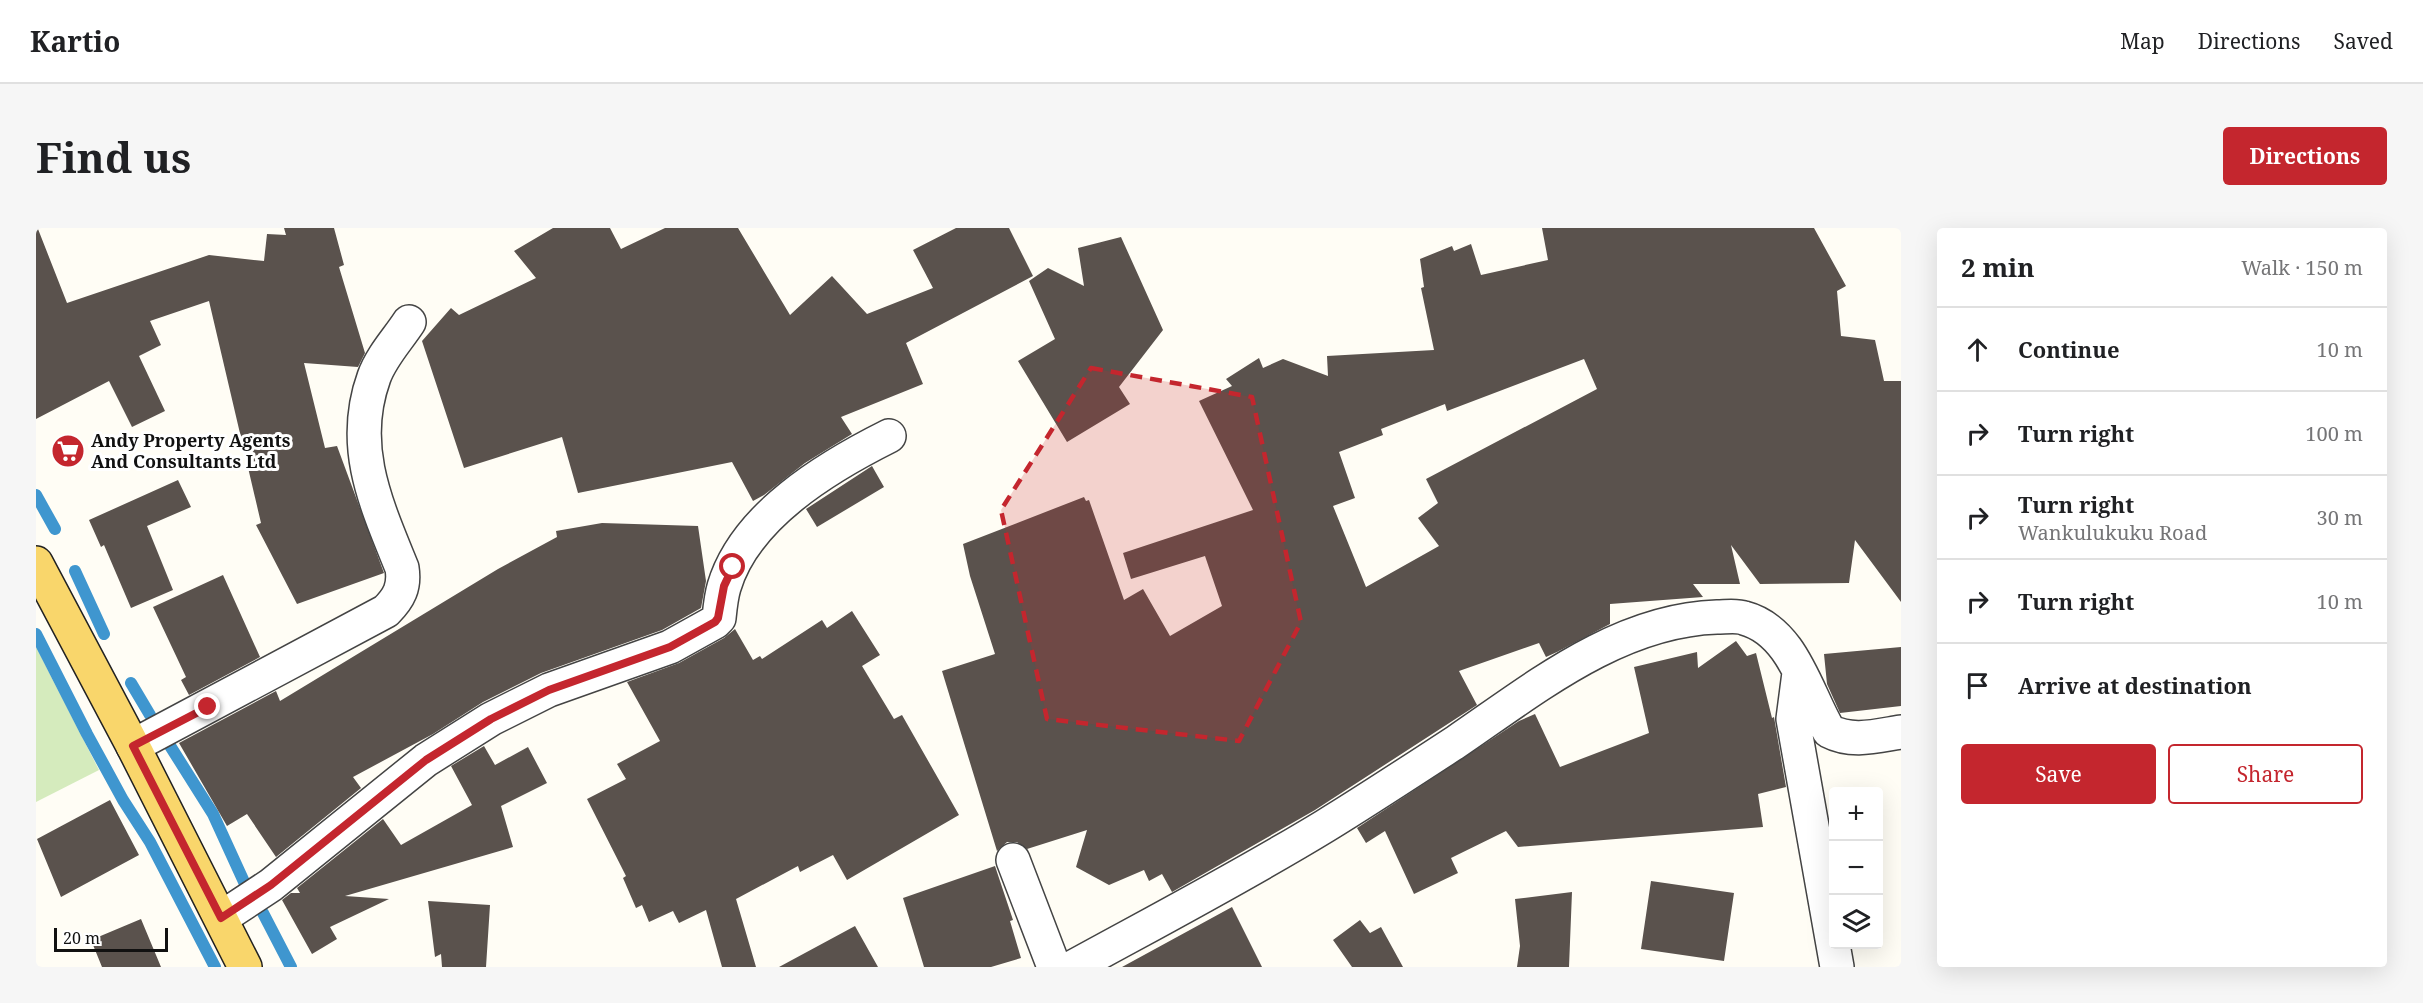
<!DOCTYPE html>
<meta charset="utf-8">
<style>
:root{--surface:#fff;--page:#f6f6f6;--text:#202124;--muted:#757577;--line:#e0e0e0;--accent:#c4262e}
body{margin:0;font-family:"Noto Serif",serif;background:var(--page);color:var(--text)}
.controls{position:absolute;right:18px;bottom:18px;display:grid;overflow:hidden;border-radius:6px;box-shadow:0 6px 24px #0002}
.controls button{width:54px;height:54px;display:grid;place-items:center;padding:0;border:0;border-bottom:2px solid var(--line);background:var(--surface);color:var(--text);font:30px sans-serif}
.scale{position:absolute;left:18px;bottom:15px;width:114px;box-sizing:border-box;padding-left:6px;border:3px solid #111;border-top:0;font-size:16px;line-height:21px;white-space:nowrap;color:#111;-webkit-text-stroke:4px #fff;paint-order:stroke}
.stop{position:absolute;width:18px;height:18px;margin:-14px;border:4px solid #c4262e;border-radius:50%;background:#fff}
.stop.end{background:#c4262e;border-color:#fff;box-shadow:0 2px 6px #0008}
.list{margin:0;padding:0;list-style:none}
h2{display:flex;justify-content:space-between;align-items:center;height:78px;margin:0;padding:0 24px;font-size:26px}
h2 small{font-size:20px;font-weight:400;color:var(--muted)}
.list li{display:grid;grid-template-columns:39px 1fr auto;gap:18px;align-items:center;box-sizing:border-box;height:84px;padding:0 24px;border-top:2px solid var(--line)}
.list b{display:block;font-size:22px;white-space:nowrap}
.list p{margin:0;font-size:20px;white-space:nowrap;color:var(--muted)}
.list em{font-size:20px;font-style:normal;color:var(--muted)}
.actions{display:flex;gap:12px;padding:18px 24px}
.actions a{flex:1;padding:14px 0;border:2px solid var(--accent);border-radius:6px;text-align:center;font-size:21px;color:var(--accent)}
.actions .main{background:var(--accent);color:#fff}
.icon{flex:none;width:33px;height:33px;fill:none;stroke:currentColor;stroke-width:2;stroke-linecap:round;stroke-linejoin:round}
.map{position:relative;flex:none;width:1865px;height:739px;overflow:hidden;border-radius:6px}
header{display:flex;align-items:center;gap:36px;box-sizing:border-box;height:84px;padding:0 30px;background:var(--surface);border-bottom:2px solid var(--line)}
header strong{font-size:28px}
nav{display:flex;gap:33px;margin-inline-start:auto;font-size:21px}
.intro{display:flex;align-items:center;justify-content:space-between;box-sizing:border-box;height:144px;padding:0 36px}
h1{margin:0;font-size:42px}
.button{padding:15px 27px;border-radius:6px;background:var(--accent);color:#fff;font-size:21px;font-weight:700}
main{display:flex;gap:36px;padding:0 36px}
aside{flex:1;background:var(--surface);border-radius:6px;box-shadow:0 6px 24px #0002}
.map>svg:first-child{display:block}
</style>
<header>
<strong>Kartio</strong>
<nav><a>Map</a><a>Directions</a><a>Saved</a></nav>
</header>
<div class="intro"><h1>Find us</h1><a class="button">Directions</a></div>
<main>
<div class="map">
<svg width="1865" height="739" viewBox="0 0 1865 739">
<rect width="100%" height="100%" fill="#fffdf5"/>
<path fill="#d5ebbd" d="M0,419l63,123 -63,32z"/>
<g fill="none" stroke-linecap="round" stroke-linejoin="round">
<path stroke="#3f96cf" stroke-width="12" d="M0,267l19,34
M39,343l29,63
M0,406l51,100 36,66 27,42 65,125
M95,455l19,32
M131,513l46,73 32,70
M227,685l28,54"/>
</g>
<path fill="#5a524d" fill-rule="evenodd" d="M248,0h50l10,37 -5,2 26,86 -7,14 -54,-4 21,85 12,-2 47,127 -87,31 -41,-79 5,-2 -52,-222 -59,20 11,24 -22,11 26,55 -33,16 -23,-46 -73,38v-190h2l29,74 142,-48 55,6 3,-27 19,1z
M517,0h57l11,21 44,-21h73l52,87 42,-39 35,38 66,-26 -20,-38 43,-22h53l24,48 -127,67 17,41 -82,33 11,17 -47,29 -41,32 -11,6 -21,-39 -154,31 -16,-56 -98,31 -42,-127 29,-33 8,7 77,-37 -22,-27z
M1506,0h272l32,58 -9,5 4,45 34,4 9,41h17v221l-46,-62 -6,43 -89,1 -29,-39 9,39h-47l10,13 -93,7v20l-53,28 -11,5 -7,-14 -80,28 18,34 -162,105 -143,82 -10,-18 -13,7 -5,-11 -35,15 -33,-18 11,-37 -60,19 -10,-7h-10l-10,9 -55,-180 53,-17 -25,-78 -7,-32 121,-47 2,4 3,-1 35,100 19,-11 27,47 52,-30 -17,-50 -74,23 -8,-26 130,-43 -54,-109 33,-15 -6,-7 33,-21 4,10 20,-9 45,17 -1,-20 107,-6 -13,-62 3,-1 -4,-28 32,-13 2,5 17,-7 10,31 67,-15zM1548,131l13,30 -171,90 12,24 -20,15 21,28 -73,41 -33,-81 22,-8 -16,-46 44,-17 -2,-6 64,-25 2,7z
M1085,9l42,93 -44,57 11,17 -63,38 -49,-81 37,-22 -26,-58 19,-13 36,18 -6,-38z
M836,238l12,21 -67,40 -11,-18z
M142,252l13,27 -44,19 26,64 -42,18 -27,-63 -3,2 -12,-27z
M566,295l96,3 8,55 -5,27 -39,22 -121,43 -58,29 -50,32 -80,43 8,11 -85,69 -29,-43 -20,12 -48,-83 97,-52 4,10 218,-132 59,-32 -1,-6z
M187,347l37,82 -71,38 -8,-15 5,-3 -33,-70z
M816,383l28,44 -18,11 32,53 8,-4 57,100 -112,65 -14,-25 -33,17 -2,-6 -62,33 20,68h-34l-16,-57 -27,13 -6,-12 -24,11 -7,-17 -6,3 -13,-30 3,-2 -39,-77 39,-20 -9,-15 43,-23 -33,-59 52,-19 45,-25 11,-9 18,31 7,-4 2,3 60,-39 5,8z
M1700,413l11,15 9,-3 16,65 2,-1 12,70 -28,7 5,33 -245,20 -12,-16 -55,27 7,15 -44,21 -29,-63 -19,12 -9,-15 162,-107 16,-7 25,53 89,-34 -15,-66 63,-15 1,16z
M1865,419v59l-61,7 -13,-29 -3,-30z
M448,518l11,19 33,-18 19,36 -46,23 12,41 -168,49 44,3 -59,28 7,12 -25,15 -30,-54 9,-7h9l-3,-5 86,-69 18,26 71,-40 -21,-39z
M74,572l29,55 -78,42 -24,-58z
M959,638l18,54 -3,1 11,37 -30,9h-67l-21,-69z
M1615,653l83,12 -10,68 -83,-12z
M1536,664l-3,75h-52l3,-21 -5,-47z
M392,673l62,4 -4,62h-44l-1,-13 -6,3z
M1196,679l30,60h-140z
M105,691l20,48h-59l-11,-27z
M1324,692l10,13 11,-6 22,40h-51l-19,-27z
M819,698l23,41h-99z"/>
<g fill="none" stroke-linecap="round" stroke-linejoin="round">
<g stroke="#444" stroke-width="36">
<path id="minor" d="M1763,445l-6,46 44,248
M97,518l253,-135c13,-13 19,-24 16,-43 -26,-64 -53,-122 -28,-191 7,-20 24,-38 35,-55
M977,632l41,107
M185,690l50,-33 155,-125 65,-41 58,-29 121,-43 45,-25 4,-4c1,-10 2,-21 5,-31 21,-71 103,-120 165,-151
M1037,739c84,-46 170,-91 252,-141 44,-27 88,-56 131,-84 78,-53 162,-122 261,-125 8,0 19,-2 27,1 49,13 62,74 85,113 23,12 47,5 72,1"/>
</g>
<g stroke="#222" stroke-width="36">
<path id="major" d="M0,335l97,183 112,221"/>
</g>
<use href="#minor" stroke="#fff" stroke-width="33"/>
<use href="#major" stroke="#f9d66b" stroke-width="33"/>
</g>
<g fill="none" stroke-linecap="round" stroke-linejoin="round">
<path stroke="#c4262e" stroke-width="8" d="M172,479l-75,39 88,172 50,-33 155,-125 65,-41 58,-29 121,-43 45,-25 3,-4 6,-32 9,-19"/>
</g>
<path fill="#c4262e" fill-opacity="0.2" stroke="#c4262e" stroke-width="4.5" stroke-dasharray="12 8" stroke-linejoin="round" d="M1055,140l161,29 49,225 -62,119 -192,-22 -46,-209z"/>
<defs>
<g id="supermarket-disc" transform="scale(1.725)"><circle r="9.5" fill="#c4262e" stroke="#fff"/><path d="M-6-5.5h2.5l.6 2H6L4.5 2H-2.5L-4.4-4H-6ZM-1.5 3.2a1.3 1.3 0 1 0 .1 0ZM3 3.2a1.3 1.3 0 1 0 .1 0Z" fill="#fff"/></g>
</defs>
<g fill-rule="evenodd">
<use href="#supermarket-disc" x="32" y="223"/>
</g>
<g text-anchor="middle" stroke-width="6" stroke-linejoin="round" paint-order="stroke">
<g font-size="18" font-weight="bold" fill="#111" stroke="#fff" text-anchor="start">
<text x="55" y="219">Andy Property Agents<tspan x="55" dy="21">And Consultants Ltd</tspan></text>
</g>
</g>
</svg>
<div class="controls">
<button>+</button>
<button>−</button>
<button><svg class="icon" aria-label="layers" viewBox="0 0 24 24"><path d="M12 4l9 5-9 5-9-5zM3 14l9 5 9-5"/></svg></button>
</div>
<div class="scale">20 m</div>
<div class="stop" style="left:697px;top:339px"></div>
<div class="stop end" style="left:172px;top:479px"></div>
</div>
<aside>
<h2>2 min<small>Walk · 150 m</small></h2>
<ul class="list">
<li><svg class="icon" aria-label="ahead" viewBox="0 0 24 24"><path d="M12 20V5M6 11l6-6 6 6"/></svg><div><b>Continue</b></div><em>10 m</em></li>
<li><svg class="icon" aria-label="right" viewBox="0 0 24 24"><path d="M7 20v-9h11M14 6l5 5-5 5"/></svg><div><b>Turn right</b></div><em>100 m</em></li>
<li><svg class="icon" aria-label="right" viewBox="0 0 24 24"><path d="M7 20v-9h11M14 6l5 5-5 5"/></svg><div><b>Turn right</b><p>Wankulukuku Road</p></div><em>30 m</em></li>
<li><svg class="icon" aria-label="right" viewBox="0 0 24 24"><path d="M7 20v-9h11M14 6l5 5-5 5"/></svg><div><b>Turn right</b></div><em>10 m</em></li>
<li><svg class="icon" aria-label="arrive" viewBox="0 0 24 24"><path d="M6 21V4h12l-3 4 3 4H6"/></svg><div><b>Arrive at destination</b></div></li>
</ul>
<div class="actions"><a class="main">Save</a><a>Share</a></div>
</aside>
</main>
